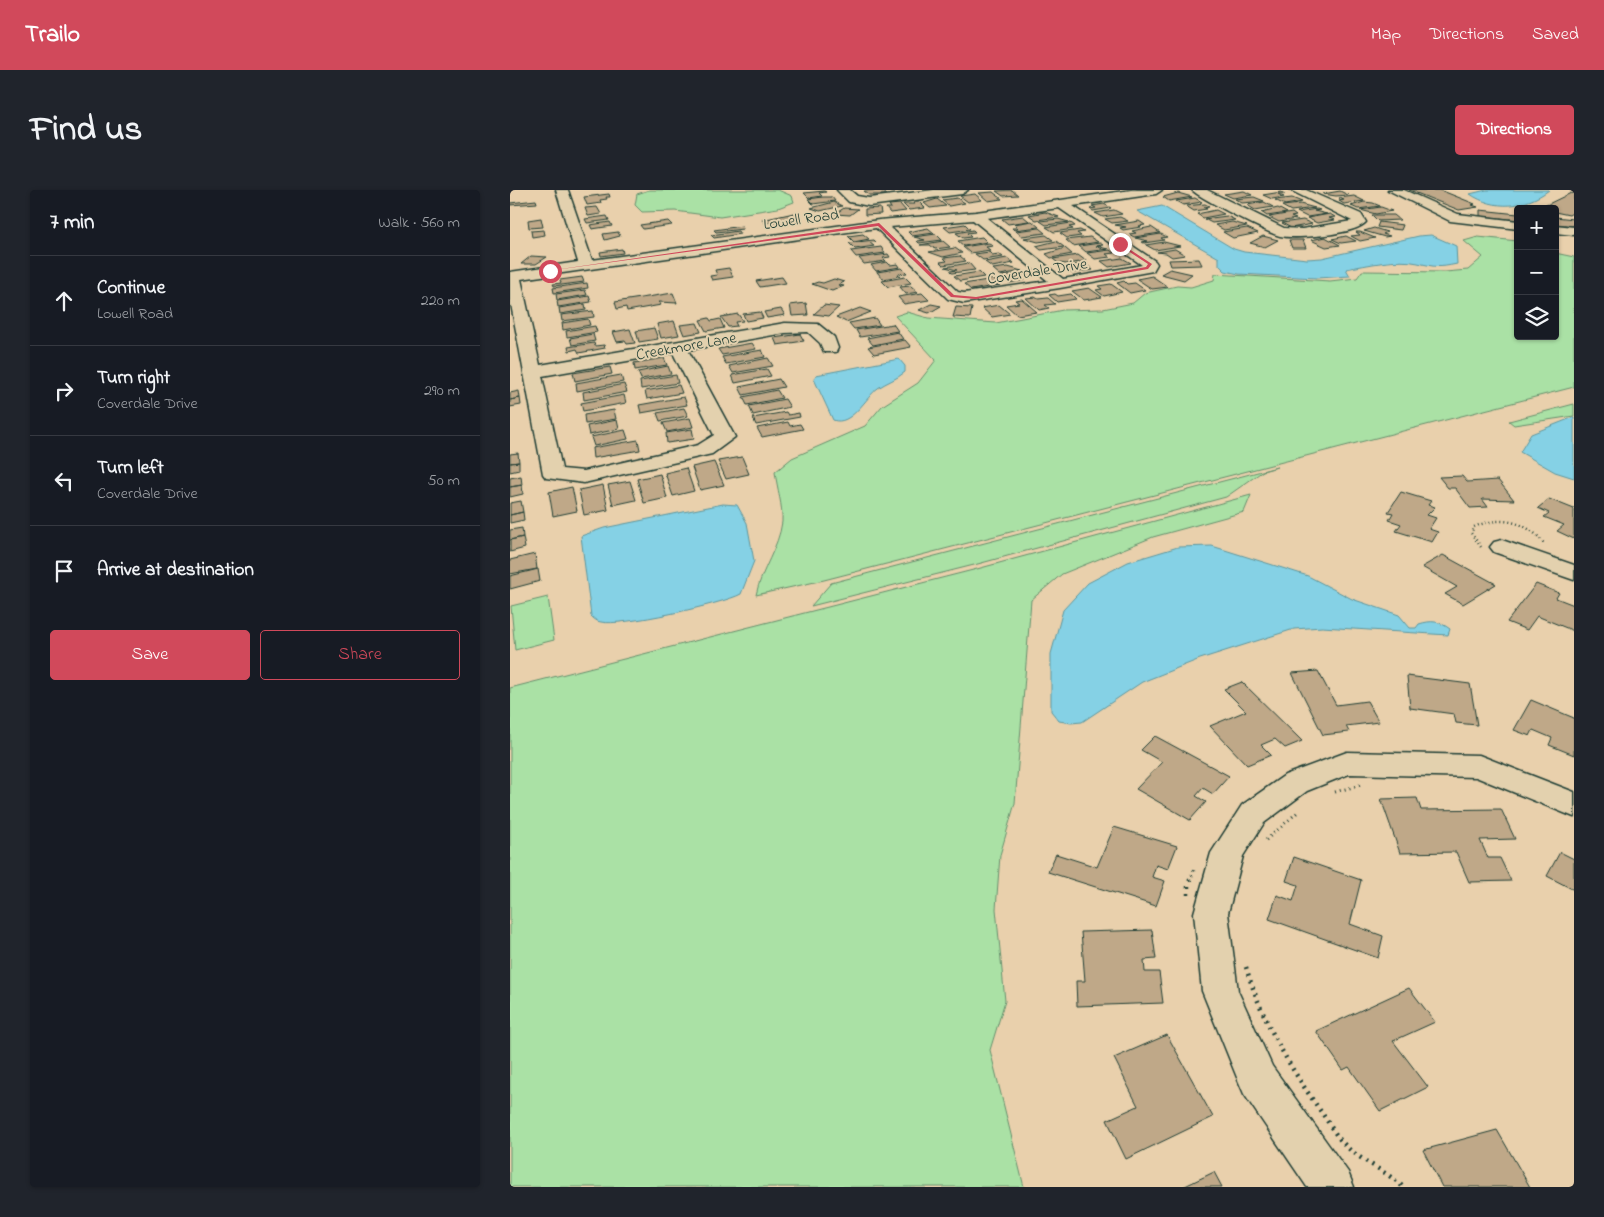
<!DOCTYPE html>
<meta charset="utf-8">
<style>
:root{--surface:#171b24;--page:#20242c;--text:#f1f3f6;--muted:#9ea1a6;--line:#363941;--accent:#d1495b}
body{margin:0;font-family:"Indie Flower",sans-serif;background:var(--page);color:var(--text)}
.controls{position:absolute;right:15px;top:15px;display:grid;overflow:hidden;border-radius:5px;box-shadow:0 1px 4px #0004}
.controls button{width:45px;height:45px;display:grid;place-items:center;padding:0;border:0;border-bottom:1px solid var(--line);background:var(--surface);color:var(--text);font:25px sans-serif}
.stop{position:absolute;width:15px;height:15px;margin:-11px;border:4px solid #d1495b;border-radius:50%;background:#fff}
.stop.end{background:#d1495b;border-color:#fff;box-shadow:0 1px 5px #0008}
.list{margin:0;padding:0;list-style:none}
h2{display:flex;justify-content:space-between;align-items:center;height:65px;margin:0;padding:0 20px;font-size:21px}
h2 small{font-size:16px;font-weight:400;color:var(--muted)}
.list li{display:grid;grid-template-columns:32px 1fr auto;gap:15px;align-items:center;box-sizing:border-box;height:90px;padding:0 20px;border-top:1px solid var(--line)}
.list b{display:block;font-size:19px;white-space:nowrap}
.list p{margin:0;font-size:16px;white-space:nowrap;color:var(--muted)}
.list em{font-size:16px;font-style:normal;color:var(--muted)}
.actions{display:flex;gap:10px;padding:15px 20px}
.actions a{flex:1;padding:11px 0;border:1px solid var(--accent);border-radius:5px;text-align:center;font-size:18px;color:var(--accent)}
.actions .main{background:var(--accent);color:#fff}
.icon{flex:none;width:28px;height:28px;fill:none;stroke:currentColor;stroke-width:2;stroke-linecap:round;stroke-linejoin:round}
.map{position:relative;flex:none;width:1064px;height:997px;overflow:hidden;border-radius:5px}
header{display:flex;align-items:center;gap:30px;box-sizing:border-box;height:70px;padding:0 25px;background:var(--accent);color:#fff}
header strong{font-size:24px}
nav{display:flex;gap:28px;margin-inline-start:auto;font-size:18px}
.intro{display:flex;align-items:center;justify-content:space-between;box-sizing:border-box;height:120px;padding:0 30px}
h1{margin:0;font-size:35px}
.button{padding:12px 22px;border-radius:5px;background:var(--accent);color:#fff;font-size:18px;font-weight:700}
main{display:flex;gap:30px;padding:0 30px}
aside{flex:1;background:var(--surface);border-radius:5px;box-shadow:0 1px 4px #0004}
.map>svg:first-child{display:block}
</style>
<header>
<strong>Trailo</strong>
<nav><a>Map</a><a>Directions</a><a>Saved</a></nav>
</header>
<div class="intro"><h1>Find us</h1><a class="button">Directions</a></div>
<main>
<aside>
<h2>7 min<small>Walk · 560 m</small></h2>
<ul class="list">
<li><svg class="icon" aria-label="ahead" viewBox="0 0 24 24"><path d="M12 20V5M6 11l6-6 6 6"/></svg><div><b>Continue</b><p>Lowell Road</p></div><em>220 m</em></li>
<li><svg class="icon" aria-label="right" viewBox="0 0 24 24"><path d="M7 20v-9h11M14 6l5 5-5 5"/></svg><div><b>Turn right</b><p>Coverdale Drive</p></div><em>290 m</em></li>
<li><svg class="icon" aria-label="left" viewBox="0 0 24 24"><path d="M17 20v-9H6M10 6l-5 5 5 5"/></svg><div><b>Turn left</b><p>Coverdale Drive</p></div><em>50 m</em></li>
<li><svg class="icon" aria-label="arrive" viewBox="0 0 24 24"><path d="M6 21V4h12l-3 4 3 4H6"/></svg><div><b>Arrive at destination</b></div></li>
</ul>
<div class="actions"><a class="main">Save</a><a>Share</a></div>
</aside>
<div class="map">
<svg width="1064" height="997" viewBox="0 0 1064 997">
<rect width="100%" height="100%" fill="#e9d0ac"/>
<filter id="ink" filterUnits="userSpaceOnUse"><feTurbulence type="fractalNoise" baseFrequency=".02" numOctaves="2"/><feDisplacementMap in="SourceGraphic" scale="10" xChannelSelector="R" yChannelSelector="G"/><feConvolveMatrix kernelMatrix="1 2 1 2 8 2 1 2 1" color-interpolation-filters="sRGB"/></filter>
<g filter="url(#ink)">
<path fill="#aae1a5" stroke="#648f6c" d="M139,0h129l14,6 2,6 -16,6 -58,9 -45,-6 -33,1 -7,-7 2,-11z
M968,47l40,4v95h37v-83l19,4v130l-750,193 -68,15c5,-25 23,-48 26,-73 1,-15 -5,-35 -7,-50l17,-14 73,-32 17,-20 36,-23 18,-23 -41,-44 12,-4 21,6 68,5 67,-13 40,-1 30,-6 12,-10 32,-7 14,1 23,-7 1,-6 115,7 27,-3 5,-7 83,1 23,-2 15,-13 -19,-16z
M1064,214v12l-60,9 -5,-4z
M767,277l-14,4 -37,26 -252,68 -163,41 20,-23z
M741,305l-7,17 -91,25 -91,37 -31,26 -16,203 -15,52 -4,54 9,92 -15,49 34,137h-514v-499l467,-119z
M38,407l6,43 -39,10 -4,-44z"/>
<path fill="#85d1e5" stroke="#5c969e" d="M976,0h63c-24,18 -54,21 -79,4z
M652,16l72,43 10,3 63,7 15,-1 97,-22 12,-1 25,11 1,18c-19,4 -21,3 -39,-1 -21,-5 -50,2 -72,6l4,7 -33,2 -78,-4 -14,-3 -6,-6v-7l-82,-47z
M389,169l6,7v6c-8,7 -18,10 -27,16 -12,9 -27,39 -45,32l-19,-41 2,-4z
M1064,227v61l-19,-6 -35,-20 11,-18z
M213,314l14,1 10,18 7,38 -13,33c-18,10 -122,33 -140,28 -4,0 -8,-4 -10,-6l-10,-80 23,-8z
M702,356l96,30 44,23 47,16 11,13h6l3,-4c13,-4 20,-3 31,5l-2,6 -126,-8 -28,2 -94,30 -58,23 -60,40 -11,1 -12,-2 -8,-10v-57l12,-44 25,-27 40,-21 50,-15z"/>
<path fill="#bfa888" stroke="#1f3d34" d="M371,0l6,5h-18l-5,-4z
M502,0l6,5 -15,1 -7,-5z
M899,0h31l35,14 -3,1 6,2 -19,3z
M314,1l2,1 -7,1 3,3 -13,2 -5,-5z
M734,1l8,4 -19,3 -9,-4z
M830,1l8,4 -12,1 -13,-2z
M483,2l9,7 -14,2 -9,-8z
M771,2l4,2h-7l6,3 -12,2 -9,-4z
M668,3l14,4 -23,4 -6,-4z
M1061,3l3,1v18l-5,3 -14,-3v-3l-15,-1z
M99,4l1,3h-4l1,2 -7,1 1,3 -14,2 -3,-8z
M465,4l7,6 -14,2 -8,-6z
M844,6l10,5 -20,3 -5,-3 5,-1 -5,-2z
M313,7h9l3,4 -22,3 -5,-5z
M744,7l10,4 -22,2 -7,-4z
M447,8l8,5 -16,3 -7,-6z
M685,8l7,4 -19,3 -7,-4z
M782,8l10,4 -17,3 -10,-5z
M427,9l9,7 -16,2 -6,-5z
M26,10l1,3 -27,2v-2z
M324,12l8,4 -22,5 -9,-3z
M403,12h6l6,6 -16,2 -6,-6h12z
M754,12l9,5 -18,3 -8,-5z
M854,12l9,1 7,3 -22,3 -7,-3z
M390,14l6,7 -16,2 -4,-5h5l-2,-3z
M594,14l7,4 -18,3 -3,-2 6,-1 -4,-2z
M695,14l4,2 -6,1 4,2 -13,2 -8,-5z
M790,14l15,4 -24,3 -9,-5z
M87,17l4,7 -13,2 -3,-8z
M871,17l11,4 -16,3 -16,-4z
M334,18l14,1 -8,6 -15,-1z
M370,18l1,6 -16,1v-6z
M768,18l9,5 -20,3 -6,-4z
M807,19l3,1 -6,1 13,3 -20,3 -10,-5z
M604,20l8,4 -19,3 -8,-4z
M706,20l8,4 -21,4 -6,-4z
M970,20l38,4v6l-38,-4z
M535,22l14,5 -23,3 -7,-5z
M284,23l4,6 -33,4 -3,-3z
M782,23l4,3 -5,1 5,2 -17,3 -10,-5z
M820,24l5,3 -6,1 6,2 -18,3 -10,-5z
M862,25h22l6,5 -22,1z
M97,26l2,4 -22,3 -2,-4z
M513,26l6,5 -21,3 -6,-5z
M717,26l8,4 -23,3 -8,-4z
M610,27l8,4 -16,2 -7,-4z
M1045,27l19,2v7l-19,-2z
M31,28l2,9 -14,1 -1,-8z
M548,29l11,3 -23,3 -6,-4z
M793,30l9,4 -21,4 -9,-5z
M158,31l4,4 -29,4 -3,-4z
M522,31l7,6 -25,3 -2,-2h6l-4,-4z
M629,31l6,4 -6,1 2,1 -18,3 -3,-2 6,-1 -11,-2z
M100,32l2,4 -20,3 -2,-4z
M722,32l15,4 -23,4 -9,-5z
M869,32l24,3 -2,5 -24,-3z
M561,33l4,3 -6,1 4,2 -19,3 -8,-5z
M455,34l5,5 -20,3 -6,-5z
M232,36l1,3 -27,3 -2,-2z
M641,37l9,6 -26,4 -5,-3 7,-1 -4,-2z
M418,38l6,5 -22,3 -4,-4z
M529,38l6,5 -23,3 -6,-5z
M737,38l11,5 -25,5 -10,-6z
M864,38l13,4 -4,2 7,2 -5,1 -21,-6z
M34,40l1,5 -13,2 -1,-6z
M463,40l2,2 -8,1 4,4 -8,1 -7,-5z
M570,40l4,2 -7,1 4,3 -14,2 -7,-5z
M228,41l2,3 -26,4 -3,-3z
M108,42l2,4 -15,4 -2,-6z
M846,42h4l15,6 -15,3 -9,-5 9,-1z
M353,44l6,5 -15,3 -6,-6z
M426,44l6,6 -23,3 -2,-2 8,-1 -11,-3z
M651,44l6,3 -6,1 3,2 -20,3 -3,-1 7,-1 -13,-3z
M536,45l7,5 -15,2 -14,-4z
M753,46l15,4 -13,7 -15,-4z
M836,46l10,5 -15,2 -9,-4z
M472,47l5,5 -23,4 -6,-5z
M580,47l8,5 -25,4 -7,-6z
M815,47l15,8 -14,2 -15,-7z
M364,50l2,2 -6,1 4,3 -19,3 -6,-6z
M779,50h14l3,8h-14z
M433,51l7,6 -15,2 -5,-4h-10z
M546,51l8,6 -23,3 -5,-4z
M654,52l16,4 -25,4 -9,-5z
M479,53l4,3 -7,1 4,3 -20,3 -7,-6z
M590,53l3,2 -7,1 12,3 -22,3 -7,-6z
M371,57l4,6 -29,4 -5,-6z
M445,58l7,5 -19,4 -14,-5z
M555,58l7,6 -21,4 -5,-4z
M112,59l1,4 -22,3 -1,-4z
M665,59l10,6 -13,2 -6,-4 -9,-1z
M600,60l4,3 -8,1 4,3 -15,2 -8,-6z
M479,62l3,3 7,-1 4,3 -20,3 -8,-6z
M378,64l2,3 -7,1 3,3 -22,3 -5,-6z
M568,65l8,6 -19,3 -9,-1 -5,-4z
M21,66l16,1 -11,7h-15z
M450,66l6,5 -23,4 -3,-3 7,-1 -3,-3z
M497,68l7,5 -22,4 -7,-5z
M612,68l9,5 -22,4 -8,-6z
M689,69l3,6 -31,1 -2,-6z
M377,72l3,3 8,-1 2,3 -24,4 -5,-6z
M459,73l6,7 -23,3 -2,-2 7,-1 -12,-3z
M574,73l9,7 -22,3 -8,-6z
M498,77l14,4 -22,4 -7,-6z
M219,78l4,9 -21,3 -2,-4 7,-1 -2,-5z
M392,78l5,5 -9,1 2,2 -17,3 -6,-7z
M660,79l22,5 -8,6 -23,-6z
M469,82l5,5 -24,4 -6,-5z
M515,83l3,2 -8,1 5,4 -16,3 -8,-7z
M642,86l16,11 -16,2 -15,-10z
M72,87l2,5 -30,4 -1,-2 8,-1 -1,-3z
M272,87l4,6 -26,4 -4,-6z
M395,87l6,6 -23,4 -6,-6z
M324,89l10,3 -5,3 5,1 -12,5 -20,-7 6,-2 5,1z
M483,89l7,6 -29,5 -7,-6z
M614,91l3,3 8,-1 10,7 -15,3 -13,-10z
M77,93l1,5 -34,5 -1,-5z
M601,94l11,8 -18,4 -8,-6 6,-1 -4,-3z
M401,96l7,6 -12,2 -6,-7z
M579,98l13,9 -18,3 -12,-9z
M75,100l2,5 -30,5 -1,-6z
M163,103l4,10 -18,-1 2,3 -34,6 -1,-4 -9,2 -2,-7z
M412,103l7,7 -25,4 -6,-7z
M545,104l3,2 13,-2 5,5 -19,3 -8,-7z
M79,106l2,6 -33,5 -1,-6z
M525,107l3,2 10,-1 7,6 -10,1 4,3 -10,2 -13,-12z
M512,109l15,13 -20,3 -11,-10 13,-2 -4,-3z
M296,113l2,12 -16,1 -2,-11z
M75,114l1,6 -26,4 -1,-6z
M421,114l10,2 -12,7 -10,-3z
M314,115l15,2 -10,9 -15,-2z
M489,115l11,9 -18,3 -10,-9z
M446,117l16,1 -2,10 -17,-1z
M350,118l11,4 -25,10 -10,-5z
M271,119l4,6 -18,3 -3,-6z
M83,121l1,6 -32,4 -1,-6z
M250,122l3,6 -17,3 -3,-7z
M228,124l5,7 -8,1 2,4 -9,1 -7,-10z
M199,128l2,3 9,-2 4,9 -18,3 -6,-11z
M365,128l5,7 -26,4 -5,-6z
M78,129l2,6 -27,5 -1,-7z
M164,131l5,14 -18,3 -4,-14z
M187,133l4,9 -17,3 -4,-10z
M383,134l5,7 -38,6 -4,-7z
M85,136l2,6 -30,5 -1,-6z
M144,138l4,11 -19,3 -3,-11z
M120,139l5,14 -8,1 -2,-3 -8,1 -4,-10z
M388,142l5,7 -30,6 -6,-7z
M83,144l2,7 -23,4 -2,-7z
M290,144l4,7 -27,4 -3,-7z
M395,150l6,7 -37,7 -6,-7z
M84,153l1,3 9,-1 1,3 -26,5 -2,-4 -8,2 -1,-4z
M242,153l4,6 -34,6 -4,-6z
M252,160l3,7 -39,7 -4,-7z
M154,168l3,7 -32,5 -1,-7z
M258,168l5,8 -40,7 -4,-7z
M158,176l3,8 -30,5 -3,-7z
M100,177l2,7 -37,7 -2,-8z
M257,179l4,7 -36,7 -3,-8z
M111,185l2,7 -46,9 -1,-8z
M166,185l2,8 -37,6 -1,-8z
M269,189l5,8 -41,8 -4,-8z
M114,194l3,8 -43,8 -1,-8z
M169,195l3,8 -35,6 -2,-8z
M267,200l5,8 -35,7 -4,-8z
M9,201l1,7 -10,2v-7z
M114,205l2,8 -43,8 -2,-8z
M174,207l3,8 -46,8 -2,-8z
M10,208l1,7 -11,2v-7z
M275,209l5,8 -37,8 -4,-9z
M174,218l4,8 -28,5 -3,-8z
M104,220l2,9 -31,5 -1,-9z
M276,222l2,3 11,-2 1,4 -44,8 -3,-7z
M180,228l3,9 -26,5 -4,-9z
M107,230l2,9 -30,6 -2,-9z
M278,232l2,4 10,-2 3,5 -41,8 -5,-9z
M182,239l2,10 -27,4 -1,-10z
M115,240l3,9 -34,7 -3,-9z
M128,250l2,10 -47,8 -1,-10z
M8,263l1,9 -9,1v-9z
M232,267l7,17 -23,5 -8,-18z
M9,272v8l-9,2v-9z
M204,272l10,23 -24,5 -8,-23z
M176,278l8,23 -21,5 -8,-23z
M150,284l7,24 -23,5 -7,-24z
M11,286l1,9 -12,2v-9z
M952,286l5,6 31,-2 16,20 -32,-1 6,8 -18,1 -15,-20h-7l-9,-11z
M120,291l6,19 -23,5 -5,-20z
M12,295l1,9 -13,3v-10z
M93,295l5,25 -24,5 -5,-25z
M62,297l5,24 -24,5 -4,-24z
M891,302l30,9 -3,4 7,2 -8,8 9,3 -7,11 9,3 -6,10 -36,-11 5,-7 -12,-4 4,-7 -5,-1z
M1039,309l25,10v30l-17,-8 7,-6 -20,-8 5,-4 -11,-5z
M11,311l2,11 -13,3v-12z
M13,322l1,8 -14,3v-8z
M12,338l1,9 -13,3v-10z
M13,347l2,11 -15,4v-12z
M25,364l2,15 -27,5v-14z
M933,365l53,29 -33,20 -18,-10 12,-7 -35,-20z
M28,379l2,12 -30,8v-13z
M1026,394l23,9 -3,5 18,7v26l-37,-15 -10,14 -20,-8z
M808,481l18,34 31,-4 12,21 -33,4 3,6 -26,3 -31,-62z
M897,486l63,8 7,41 -21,-2 -2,-9 -44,-6z
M732,492l60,59 -17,7 -10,-9 -14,6 10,10 -24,10 -37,-39 36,-15 -22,-22z
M1021,510l43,18v37l-25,-10 3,-7 -19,-8 -3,6 -16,-6z
M645,546l74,40 -16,18 -10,-6 -7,8 10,6 -16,18 -54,-31 26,-27 -21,-12z
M907,608l4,12 80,-1 14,30 -35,1 8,18h12l11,23 -42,1 -13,-30 -56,1 -19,-54z
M604,637l63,19 -9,23 -12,-4 -4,12 13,4 -9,25 -108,-34 8,-18 41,13z
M1050,662l14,7v31l-27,-14z
M784,667l67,23 -11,44 33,12 -5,22 -109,-39 8,-24 16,6 5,-16 -12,-4z
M642,740l4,29 -12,1 1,12h14l4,31 -86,3 -1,-25h9l-4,-49z
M899,798l26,34 -42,19 35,46 -48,24 -31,-44 -6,3 -27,-39z
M657,845l46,82 -87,42 -19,-39 31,-14 -24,-48z
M987,940l33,57h-88l-19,-37z
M704,982l8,15h-39z"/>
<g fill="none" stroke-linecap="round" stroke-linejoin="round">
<g stroke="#1f3d34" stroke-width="3">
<path id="minor" d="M46,0h12l24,70 287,-40 97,-8 155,-22h31l-6,4 -83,12 82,55 2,3 -4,7 -93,17 -96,15 -16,-4 -72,-71 -355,51 19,86 245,-42 33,1 16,13 4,11 -2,4h-12l-4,-9 -12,-11 -23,1 -97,17 47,87 -23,17 -128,29 -38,-5 -3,-4 -33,-175v-27l68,-10zM549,18l83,57 -79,14 -76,-61zM463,30l75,61 -84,12 -6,-1 -68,-65zM163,163l41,82 -16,10 -114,26 -22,-2 -20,-93z
M327,0h13l7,6 12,2 65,-8h34l-6,4 -93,12 -20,-4z
M682,0h15l77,38 18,1 50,-8 -62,-31h16l55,24 5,8c-11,13 -69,17 -86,14 -10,-2 -82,-39 -88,-46z
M878,0h16l54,24 60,7v8l-68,-8z
M1045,35l19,2v8l-19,-2z
M992,350l72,25v15l-80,-28 -4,-5 4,-5z
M837,562l132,3 95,37v25l-98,-40 -127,-3 -42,17 -43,32 -21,33 -15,57 10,78 34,75 76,106 6,15h-47l-63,-93 -6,-14 -36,-89 -8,-78 17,-60 31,-48 43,-30z"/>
</g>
<path stroke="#1f3d34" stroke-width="2.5" stroke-dasharray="1 3" stroke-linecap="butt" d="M971,357l-10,-14 3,-6c27,-12 54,-6 71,18"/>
<path stroke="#1f3d34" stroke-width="3" stroke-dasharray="1 4" stroke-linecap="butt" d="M825,602l25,-7
M756,650l33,-29
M682,686l2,-6"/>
<path stroke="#1f3d34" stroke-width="4.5" stroke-dasharray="2 5" stroke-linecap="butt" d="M678,705v-10l4,-10
M736,777c16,54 44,101 76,146 7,10 13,22 22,31 17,18 42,26 59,43"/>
<use href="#minor" fill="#e3d1ae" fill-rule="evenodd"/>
</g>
</g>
<path fill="#d1495b" d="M369,33l75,72 22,2 170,-30 2,-3 -29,-19 1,-2 32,21 -4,5 -172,30 -25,-2 -73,-71 -331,45z"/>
<g text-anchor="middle" stroke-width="4" stroke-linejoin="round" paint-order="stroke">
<g font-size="16" fill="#1f3d34" stroke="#e3d1ae">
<text transform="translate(291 28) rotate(-8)" y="6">Lowell Road</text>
<text transform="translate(527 80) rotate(-9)" y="6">Coverdale Drive</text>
<text transform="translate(176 155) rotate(-10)" y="6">Creekmore Lane</text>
</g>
</g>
</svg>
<div class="controls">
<button>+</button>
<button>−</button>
<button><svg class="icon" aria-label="layers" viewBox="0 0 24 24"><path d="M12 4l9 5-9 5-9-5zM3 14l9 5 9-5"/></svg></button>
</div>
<div class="stop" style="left:40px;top:81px"></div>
<div class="stop end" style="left:610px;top:54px"></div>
</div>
</main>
